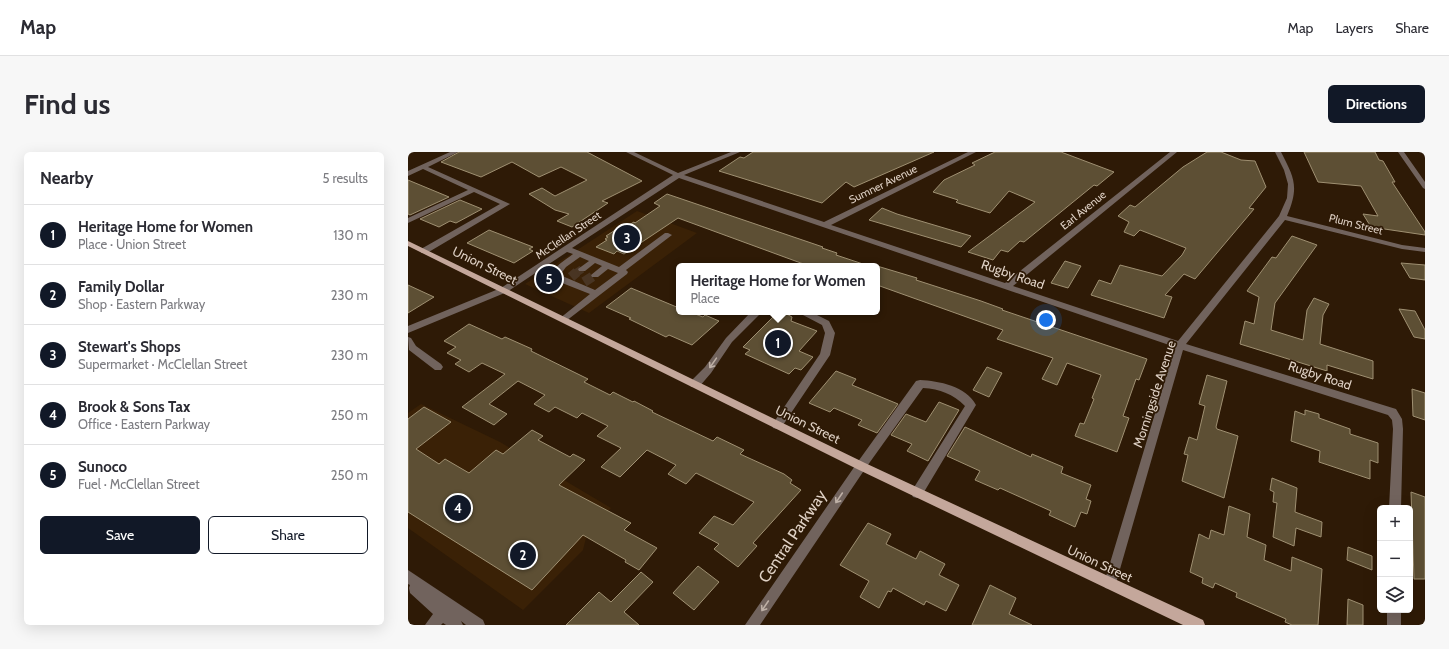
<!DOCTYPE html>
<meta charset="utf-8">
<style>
:root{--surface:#fff;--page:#f7f7f7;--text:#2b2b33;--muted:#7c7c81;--line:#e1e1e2;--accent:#111827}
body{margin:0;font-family:Cabin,sans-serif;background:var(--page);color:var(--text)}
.controls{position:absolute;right:12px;bottom:12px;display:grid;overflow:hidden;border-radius:6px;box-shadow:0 4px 16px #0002}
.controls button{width:36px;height:36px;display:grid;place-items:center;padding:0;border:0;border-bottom:1px solid var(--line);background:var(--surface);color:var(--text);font:20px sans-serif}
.you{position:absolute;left:638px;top:168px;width:14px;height:14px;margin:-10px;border:3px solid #fff;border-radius:50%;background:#1a73e8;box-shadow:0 0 0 6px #1a73e833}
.badge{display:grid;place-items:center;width:26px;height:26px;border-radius:50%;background:var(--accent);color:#fff;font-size:13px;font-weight:700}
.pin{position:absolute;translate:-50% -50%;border:2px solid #fff;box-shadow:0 1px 4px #0006}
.popup{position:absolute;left:268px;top:111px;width:204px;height:52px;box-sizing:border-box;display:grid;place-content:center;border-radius:6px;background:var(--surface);filter:drop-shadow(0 1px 3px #0005);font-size:13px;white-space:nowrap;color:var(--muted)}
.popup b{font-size:15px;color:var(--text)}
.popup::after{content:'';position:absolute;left:50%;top:100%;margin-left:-8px;border:8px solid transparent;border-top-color:var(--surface)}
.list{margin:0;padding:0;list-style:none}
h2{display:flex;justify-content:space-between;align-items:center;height:52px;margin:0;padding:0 16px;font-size:17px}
h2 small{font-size:13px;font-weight:400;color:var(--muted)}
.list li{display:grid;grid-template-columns:26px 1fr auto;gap:12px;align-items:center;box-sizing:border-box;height:60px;padding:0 16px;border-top:1px solid var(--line)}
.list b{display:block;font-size:15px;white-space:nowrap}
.list p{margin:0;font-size:13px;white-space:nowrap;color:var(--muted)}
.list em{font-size:13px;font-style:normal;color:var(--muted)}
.actions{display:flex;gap:8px;padding:12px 16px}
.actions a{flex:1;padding:9px 0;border:1px solid var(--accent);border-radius:6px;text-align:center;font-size:14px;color:var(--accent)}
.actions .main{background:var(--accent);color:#fff}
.icon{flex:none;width:22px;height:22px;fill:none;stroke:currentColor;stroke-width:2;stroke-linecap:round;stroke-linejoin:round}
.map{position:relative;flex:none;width:1017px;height:473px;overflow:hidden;border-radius:6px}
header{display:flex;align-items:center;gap:24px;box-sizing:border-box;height:56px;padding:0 20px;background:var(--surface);border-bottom:1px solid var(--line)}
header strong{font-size:19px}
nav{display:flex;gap:22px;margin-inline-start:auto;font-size:14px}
.intro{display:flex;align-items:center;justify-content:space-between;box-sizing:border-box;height:96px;padding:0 24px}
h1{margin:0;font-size:28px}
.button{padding:10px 18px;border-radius:6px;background:var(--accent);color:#fff;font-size:14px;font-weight:700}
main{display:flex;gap:24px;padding:0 24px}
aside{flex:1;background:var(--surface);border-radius:6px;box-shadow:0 4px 16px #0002}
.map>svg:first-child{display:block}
</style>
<header>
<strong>Map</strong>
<nav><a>Map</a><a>Layers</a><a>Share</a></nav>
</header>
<div class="intro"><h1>Find us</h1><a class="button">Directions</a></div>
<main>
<aside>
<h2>Nearby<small>5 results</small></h2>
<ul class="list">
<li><span class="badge">1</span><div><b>Heritage Home for Women</b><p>Place · Union Street</p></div><em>130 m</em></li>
<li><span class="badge">2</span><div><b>Family Dollar</b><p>Shop · Eastern Parkway</p></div><em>230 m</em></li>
<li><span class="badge">3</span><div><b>Stewart's Shops</b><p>Supermarket · McClellan Street</p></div><em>230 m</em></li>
<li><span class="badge">4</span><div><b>Brook &amp; Sons Tax</b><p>Office · Eastern Parkway</p></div><em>250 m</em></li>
<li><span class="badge">5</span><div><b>Sunoco</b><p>Fuel · McClellan Street</p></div><em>250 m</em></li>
</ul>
<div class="actions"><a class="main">Save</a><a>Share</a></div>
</aside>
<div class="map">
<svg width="1017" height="473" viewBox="0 0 1017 473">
<rect width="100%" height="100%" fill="#2e1a06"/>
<path fill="#3a2106" d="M229,59l60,22 -108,80 -64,-29z
M13,252l79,38 111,66 -24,26 -4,16 -60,60 -115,-82v-115z"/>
<path fill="#5d4f34" stroke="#9f9072" d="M51,0h128l55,29 -40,20 6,2 -36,24 -15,-6 12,-7 -14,-4 -26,-16 13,-6 13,8 32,-16 -26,-13 -22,10 -27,-15 -31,15 -40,-15z
M345,0h181l-80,35 -8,-5 -24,21 -103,-32 21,-14 4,1z
M587,0h66l53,20 -17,14 -3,-1 -70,57 -4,-1 -12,11 -7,-2 -8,10 -25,-8 67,-50 -26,-11 -19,22 -32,-10 -2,-1 2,-2 -25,-8 11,-12 31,-15 -3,-2z
M799,0h14l20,8 14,1 11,26 -17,21 5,1 -59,70 -11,-5 -19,21 7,2 -8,21 -73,-23 8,-15 12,4 9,-19 42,11 20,-21 4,-7 -28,-11 -18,-7 -6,6 -10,-4 5,-10 -11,-6 12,-11 5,2 48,-40z
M896,0h71l4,8 4,1 12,21h-3l33,50v3l-54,-8 -8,-13 15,2 -17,-30 -43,-4z
M0,28l41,17 -39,18 -2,-1z
M259,42l156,53 -1,1 15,5 -1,2 27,9v2h-54l-131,-48 -54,36 -7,-3 -3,3 -18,-7 11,-7 -2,-1 3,-2 -2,-1 14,-9 7,-1 7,-4 1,1 25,-17 -6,-3z
M52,48l22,9 -26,14 -6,-2 -11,6 -19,-8z
M474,56l15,6 74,22 -10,11 -92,-27z
M81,78l44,17 -4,2 4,2 -19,12 -47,-20z
M884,84l25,9 -42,58 -4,27 32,10 4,-30 7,-12 15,6 -6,11 -3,29 53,17v18l-46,-14v6l-87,-27 5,-23 9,3 5,-27 -12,-6 25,-34 4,1z
M657,109l16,5 -13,22 -17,-5z
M993,111l24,2v15l-15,-2z
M469,114l40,12 -1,2 65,21 22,8 -1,1 145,49 -8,21 -3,-1 -13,37 6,2 -12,34 -42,-16 5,-13 4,1 10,-25 -2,-1 9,-23 -34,-12 -10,22 -15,-6 11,-21 -56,-19 6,-9 -126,-45z
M0,133l26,12 -26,16z
M223,136l48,20v4h11l13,5 2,-2 14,6 -27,24 -23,-10 -3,2 -37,-18 2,-1 -25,-11z
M991,157l16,2 10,19v9l-11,-2z
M377,161l7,4 -1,4 26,10 -18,20 14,6 -12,13 -6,-2 -6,6 -44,-20 5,-4 -7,-3 33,-33z
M61,172l33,15 3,-2 27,12 -1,2 57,28 -4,3 26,13 3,-3 20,10 1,-1 19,10 -1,1 61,29 4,-4 27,13 -4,4 44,20 8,6 -2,3 11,7 -48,53 4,3 -19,21 -24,-18 5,-5 -20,-11 15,-17 19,9 21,-23 -58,-29 -10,11 -18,-10 8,-9 -29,-15 -27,27 -19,-10 20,-19 -24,-12 11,-10 -26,-13 -5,5 -22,-11 -6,5 -15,-8 11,-9 -27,-14 -29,23 18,10 -13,11 -32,-18 43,-33 -23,-11 -13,9 -14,-8 6,-4 -14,-7 9,-6 -12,-6z
M579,215l15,6 -13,24 -16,-7z
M428,219l20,8 -4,6 46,19 -21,29 -19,-8 4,-5 -28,-12 -4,4 -21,-9z
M799,223l20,6 -11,46 1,2 21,7 -14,62 -42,-17 6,-26 -4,-1 5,-17 8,3 8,-34 -6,-2z
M1004,237l13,4v27l-12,-4z
M531,250l20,8 -31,51 -21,-10 5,-7 -21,-9 15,-21 20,8z
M16,255l27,15 -35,27 23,15 6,-5 24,14 27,-23 7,4 29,-24 11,6 -5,4 32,17 3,-3 12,6 -26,25 72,38 -7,7 33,18 -18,22 -14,-8 1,-2 -43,-25 -51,55 -124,-78v-93z
M897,258l14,4v4l31,11v5l28,9v20l-8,-3v19l-51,-17 1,-11 -29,-10 4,-30 10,4z
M557,275l66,30 1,-3 31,13 -2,6 30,12 -5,14 5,2 -4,13 -6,-2 -6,15 -26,-12 2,-4 -51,-23 -2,2 -23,-10 5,-9 -33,-15z
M864,326l25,10 -2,24 27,10 -1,15 -25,-9 -2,18 -21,-9 4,-34 -4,-1 1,-10 -4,-2z
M1003,340l14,5v82h-11z
M821,354l21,8 -3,23 19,8 -2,15 27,11 1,-14 30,12 -4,56h-26l-7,-3 1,-3 -50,-22 1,-4 -22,-10 -2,5 -11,-5 1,-5 -13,-6 9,-38 10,5 2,-9 13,5z
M460,371l23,11 -5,10 30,15 4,-8 25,13 -6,11 20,10 -13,26 -20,-10 -2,4 -31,-17 -2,4 -3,-1 -9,17 -19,-11 9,-16 -29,-16z
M940,395l24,9v14l-25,-10z
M290,414l21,16 -25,28 -21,-17z
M233,420l12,10 -29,30 15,13h-73l33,-33 12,10z
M582,433l26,13 -7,16 23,11h-60z
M940,447l15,6v20h-16z"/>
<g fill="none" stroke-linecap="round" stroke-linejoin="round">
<path stroke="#493523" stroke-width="8" stroke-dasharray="8 3.5" stroke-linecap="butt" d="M168,121l6,-4"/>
<path stroke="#493523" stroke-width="10" stroke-dasharray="10 4.5" stroke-linecap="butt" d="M163,125l6,-5
M176,130l11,-7"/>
<path fill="#71635d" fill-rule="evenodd" d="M42,0h8l-30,15 82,37 -83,49h-6v-4l79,-45 -26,-12 -66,31v-5l60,-28 -45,-21 -15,7v-5z
M218,0h8l44,21 53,-21h9l-56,23 140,47 144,-70h8l-145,73 174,58 165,-131h7l-164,134 165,55 101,-125 8,-18 1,-14 -4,-14 -9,-18h6c14,27 18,35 6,64l115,29 23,3v4l-23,-3 -117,-29 -99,124 210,65 6,10 1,10 -2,79h-12l4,-79 -1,-9 -4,-5 -205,-65 -67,233 -1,5 -5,1 -5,-1 -1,-5 71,-236 -496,-169 -107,70 47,19 46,-34h3l4,2 -46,35 2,2 -1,2 -61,47 -3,1 -4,-3 31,-25 -33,-13 -5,-5c1,-10 14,-16 21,-22l-6,-2 -60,40 -99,41v-7l93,-38 172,-113zM172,105l9,4 -11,8 1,2h6l10,-8 7,3 -11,9 1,2h6l10,-8 10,4 -23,17 -35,-15 6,-8z
M990,0h6l21,30v7l-2,-1z
M343,160h11l-30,30 -21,31 -12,14h-8l-1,-3 1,-3 14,-14 21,-29z
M392,160h11l18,9 6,12 -5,22 -49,73 -4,1 -4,-1 -1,-3 48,-71 5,-21 -3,-8 -21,-11z
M0,185l3,1 5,8 25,18 2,3 -2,3h-6l-26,-20z
M512,228c19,1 46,6 56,25l-55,92 -4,1 -4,-1 -2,-4 2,-4 52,-83c-12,-12 -25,-17 -42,-18l-58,81 -105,156h-15l112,-162 59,-82z
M0,418l75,50 2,5h-19l-5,-4 2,4h-17l-3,-2 -2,2h-16l8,-11 -23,-21 -1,-5 1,-3 -2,-1z
M979,458h14v15h-14z"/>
<path fill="#c4a79b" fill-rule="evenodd" d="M0,89l457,222 338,157 2,5h-22l-326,-156 -449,-223z"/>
</g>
<defs><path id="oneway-shaft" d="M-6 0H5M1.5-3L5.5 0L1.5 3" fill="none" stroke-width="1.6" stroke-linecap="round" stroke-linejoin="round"/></defs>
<g stroke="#beb0a6">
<use href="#oneway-shaft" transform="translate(305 211) rotate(125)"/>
<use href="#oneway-shaft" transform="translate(431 346) rotate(124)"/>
<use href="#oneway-shaft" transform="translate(357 454) rotate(124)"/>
</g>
<g text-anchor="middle" stroke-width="3.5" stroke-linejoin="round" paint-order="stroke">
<g font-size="11" fill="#dfd1c5" stroke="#2e1a06">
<text transform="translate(475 32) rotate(-26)" y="4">Sumner Avenue</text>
<text transform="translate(675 58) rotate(-39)" y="4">Earl Avenue</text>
<text transform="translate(948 72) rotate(14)" y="4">Plum Street</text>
<text transform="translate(160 83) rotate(-34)" y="4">McClellan Street</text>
</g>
<g font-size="13" fill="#dfd1c5" stroke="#2e1a06">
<text transform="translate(77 113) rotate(26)" y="5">Union Street</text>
<text transform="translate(605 122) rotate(19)" y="5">Rugby Road</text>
<text transform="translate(912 223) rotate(18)" y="5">Rugby Road</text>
<text transform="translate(746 242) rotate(-72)" y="5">Morningside Avenue</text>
<text transform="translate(400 272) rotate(26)" y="5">Union Street</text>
<text transform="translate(692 411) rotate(25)" y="5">Union Street</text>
</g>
<g font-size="16" fill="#dfd1c5" stroke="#2e1a06">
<text transform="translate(384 384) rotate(-56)" y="6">Central Parkway</text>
</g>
</g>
</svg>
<div class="controls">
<button>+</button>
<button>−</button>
<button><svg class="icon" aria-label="layers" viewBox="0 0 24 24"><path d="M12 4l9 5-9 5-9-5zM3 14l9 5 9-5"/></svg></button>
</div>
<div class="you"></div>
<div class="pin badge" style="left:370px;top:191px">1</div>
<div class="popup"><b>Heritage Home for Women</b>Place</div>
<div class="pin badge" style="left:115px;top:403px">2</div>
<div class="pin badge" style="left:219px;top:86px">3</div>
<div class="pin badge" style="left:50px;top:356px">4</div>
<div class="pin badge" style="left:141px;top:127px">5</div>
</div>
</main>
